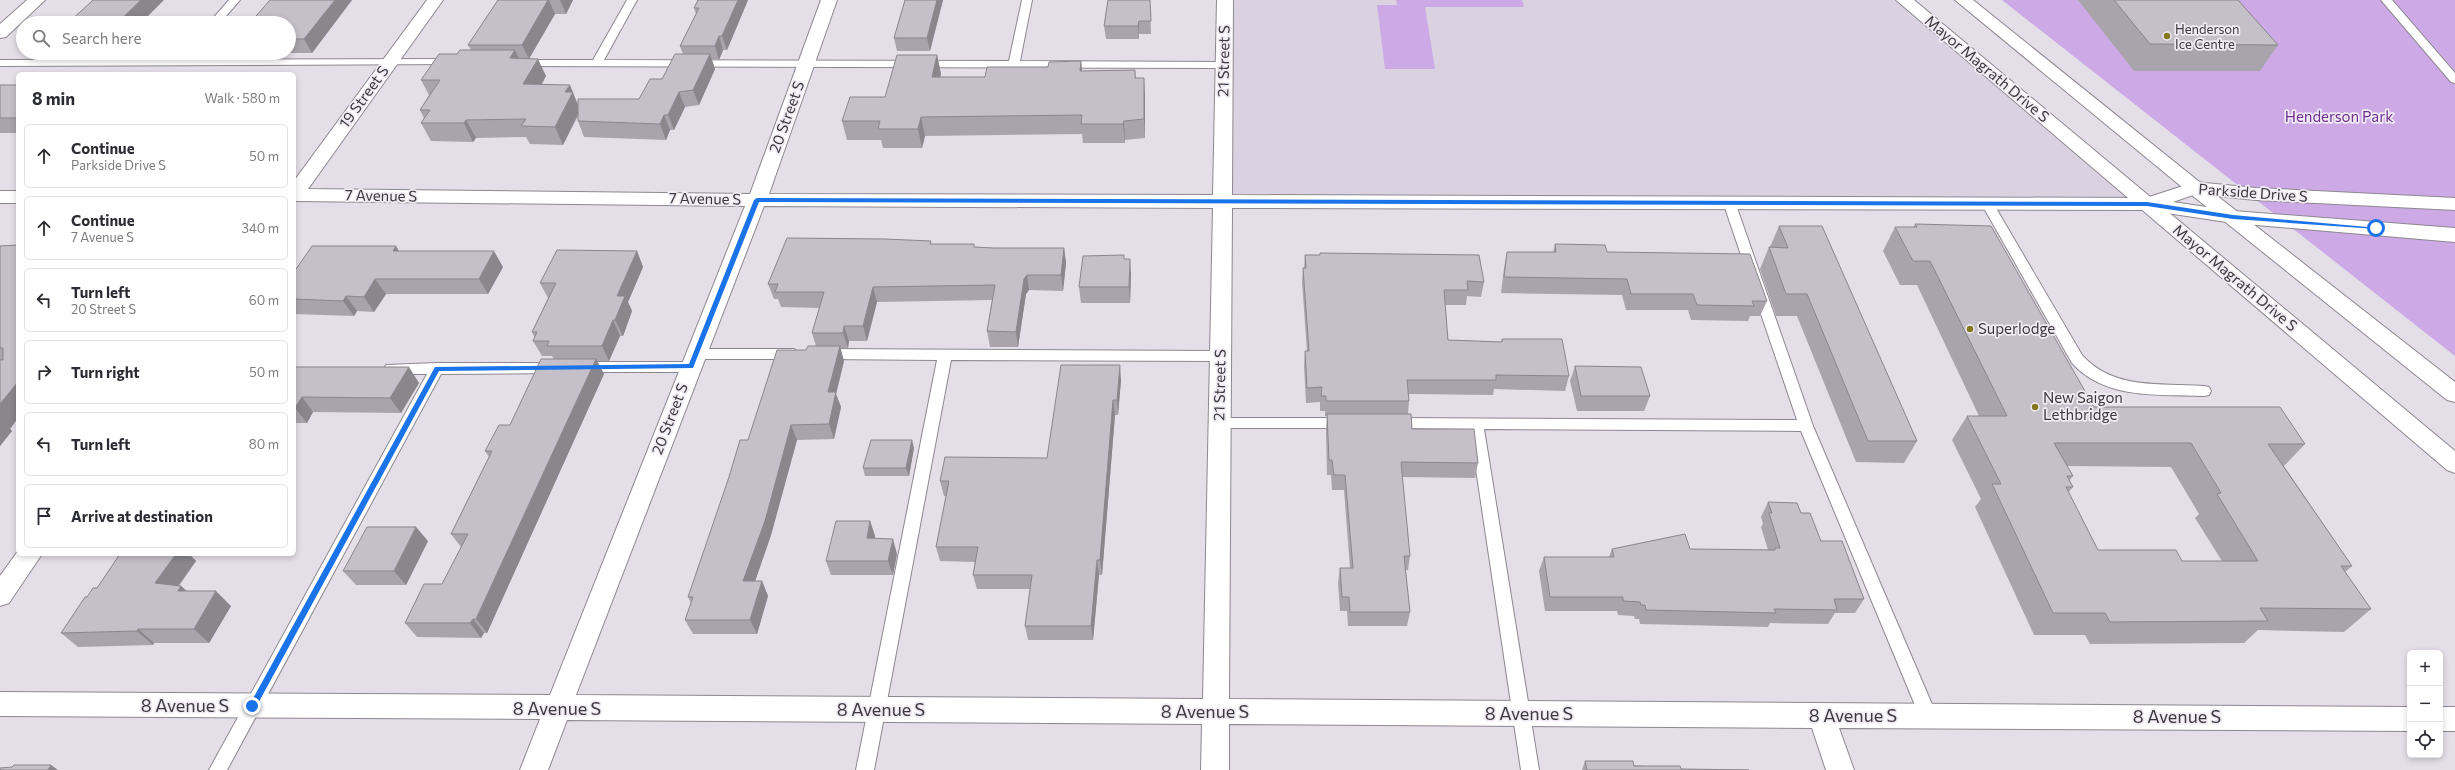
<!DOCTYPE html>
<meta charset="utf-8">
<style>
:root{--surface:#fff;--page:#f7f7f7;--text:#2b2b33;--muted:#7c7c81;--line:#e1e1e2}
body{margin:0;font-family:Commissioner,sans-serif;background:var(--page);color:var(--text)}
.controls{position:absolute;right:12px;bottom:12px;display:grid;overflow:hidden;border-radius:6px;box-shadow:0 2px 6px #0003}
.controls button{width:36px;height:36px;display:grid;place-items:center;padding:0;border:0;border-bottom:1px solid var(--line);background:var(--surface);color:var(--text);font:20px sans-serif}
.stop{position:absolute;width:12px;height:12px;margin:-9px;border:3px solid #1a73e8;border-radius:50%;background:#fff}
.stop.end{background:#1a73e8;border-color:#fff;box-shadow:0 1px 4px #0008}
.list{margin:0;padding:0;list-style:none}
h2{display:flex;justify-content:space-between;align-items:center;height:52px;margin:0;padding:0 16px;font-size:17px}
h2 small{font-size:13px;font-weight:400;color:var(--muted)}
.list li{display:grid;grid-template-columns:26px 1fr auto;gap:12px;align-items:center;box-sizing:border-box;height:64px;margin:0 8px 8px;padding:0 8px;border:1px solid var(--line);border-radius:6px}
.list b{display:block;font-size:15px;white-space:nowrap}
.list p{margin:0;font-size:13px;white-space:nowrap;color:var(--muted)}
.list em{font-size:13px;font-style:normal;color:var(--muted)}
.icon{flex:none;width:22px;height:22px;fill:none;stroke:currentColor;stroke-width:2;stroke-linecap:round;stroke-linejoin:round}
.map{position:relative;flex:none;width:2455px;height:770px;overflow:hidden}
.search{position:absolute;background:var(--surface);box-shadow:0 2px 6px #0003;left:16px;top:16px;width:280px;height:44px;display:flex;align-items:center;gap:10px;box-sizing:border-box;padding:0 14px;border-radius:22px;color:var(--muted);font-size:15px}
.panel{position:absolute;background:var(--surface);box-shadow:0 2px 6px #0003;left:16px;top:72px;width:280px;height:484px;border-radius:6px}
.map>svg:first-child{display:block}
</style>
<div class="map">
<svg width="2455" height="770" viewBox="0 0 2455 770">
<rect width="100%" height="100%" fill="#e3dee7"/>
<path fill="#dbd2e1" d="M1225,0h679l243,204 -925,-3z"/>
<path fill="#cda9e6" d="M1396,0h126l2,7h-99l10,62h-50l-8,-64h20z
M2002,0h453v356z"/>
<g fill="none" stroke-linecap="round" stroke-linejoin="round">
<g stroke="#8d8890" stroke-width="2">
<path id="service" d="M229,0h11l-20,23h-11z
M627,0h10l-33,60 405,1 13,-61h10l-12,61 204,1 5,3 -5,3 -702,-2 -5,-3 5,-3h71z
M2381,0h11l63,73v10l-4,-1z
M452,59l4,1v4l-456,2v-6z
M1729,198l6,4 78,224 124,290 -3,6 -6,2 -6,-2 -121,-291 -317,-2 55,341h-18l-51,-341 -76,-1 -5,-1 -2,-4 2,-4 5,-1 403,2 -74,-218z
M1987,199l6,4 89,152c31,35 78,28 122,31l5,1 2,4 -2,4 -5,1c-45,-2 -99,4 -132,-33l-91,-160z
M696,349h98l7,5 -7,5h-98l-7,-5z
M824,349l396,2 7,5 -7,5 -269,-1 -77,410h-18l81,-410 -113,-1 -7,-5z
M581,362h110l7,5 -7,5h-110l-7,-5z
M555,363l7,5 -7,5 -114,1 -214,396h-18l218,-396h-36l-5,-1 -2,-4 2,-4 51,-2z
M1219,418h126l5,1 2,4 -2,4 -5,1h-126l-5,-1 -2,-4 2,-4z"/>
</g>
<g stroke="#8d8890" stroke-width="2">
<path id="minor" d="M27,0h18l-39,37 -6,1v-14z
M427,0h16l-135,189 442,5 71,-194h16l-68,194 444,1 4,-195h16l-1,195 915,3 7,2 3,4 -3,4 -7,2 -915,-2 -3,491 1181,8v24l-571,-3 15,42h-28l-14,-42 -583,-4v46h-28l1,-46 -635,-4 -19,50h-28l20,-51 -540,-3v-24l550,3 195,-489 -451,-5v-20zM764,206l449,2 -10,491 -627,-4z
M0,191h18v12h-18z
M18,551v3h24l-33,49 -9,3v-30z
M2440,707h15v24h-15z"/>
</g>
<g stroke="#8d8890" stroke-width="2">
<path id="tertiary" d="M2195,182l61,6 199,10v12l-199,-10 -60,-6 -23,8 60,9 222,17v14l-222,-19 -86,-13 -7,-2 -3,-4 3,-4z"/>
</g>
<g stroke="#8d8890" stroke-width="2">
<path id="primary" d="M1896,0h18l541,451v22l-8,-3z
M1955,0h18l229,184 253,198v20l-8,-2 -259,-208z"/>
</g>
<use href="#service" fill="#fff" fill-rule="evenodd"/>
<use href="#minor" fill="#fff" fill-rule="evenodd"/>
<use href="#tertiary" fill="#fff" fill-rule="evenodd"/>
<use href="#primary" fill="#fff" fill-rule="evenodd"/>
</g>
<path fill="#a9a4ac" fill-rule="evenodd" d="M352,0l-40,53h-23v-30z
M498,0h75l-7,14h-11l-26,44 17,18 -4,8 36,19v1l61,-5 23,-20 21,-25 -3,-8 16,-32 -2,-6 4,-8h50l-21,50h-4l-4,10h-7l3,9 -16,36 -14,2 -11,23h-4l-4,10 -82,-3 -6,-16v-5l-15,29 -33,-1 -4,-7 -50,1 -3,4 -42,-1 -10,-18 3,-5 -4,-8 9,-15 -8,-15 50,-30 -3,-5z
M905,0h38l-13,51h-33l-3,-13z
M1150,0l1,34h-12v5h-33l-2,-13z
M2078,0h160l40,45 -18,26h-126z
M937,55l4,19 -1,3h45l96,-16 1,10 53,-1 1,8 9,18v42l-20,2v3h-42l-1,-9 -157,2 -3,12h-39l-2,-8h-34l-5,-19 43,-24z
M0,85h18v48h-18z
M1915,224l179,183 211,37 -21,22 68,100 -7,6 26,37 -27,23 -86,-2 -14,13 -154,1 -5,-9h-51l-59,-128 6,-8 -29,-59 15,-24h12l-62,-131h-17l-17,-34 12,-24h19zM2067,466l104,1 28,47 -4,4 27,43h-40l-84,-11 -30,-57 5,-6 -4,-6 4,-5z
M1779,226l138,215 -13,22 -48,-1 -59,-146h-21l-16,-47 9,-22h1z
M931,244l62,4h71l2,15 -3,28 -34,-1 -3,4 -8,53h-28l-3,-16 5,-31 -115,2 -10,39h-18l-1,7h-8l4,13 -8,33 5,13 -7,32 -37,1 -26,95 -16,46h7l6,15 -11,38h-64l-8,-14 6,-17 -3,-6 60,-157 58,-90 10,-4 -4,-13 7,-25 -38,-1 -3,-8h-4l-6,-15z
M1555,244l52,8 160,49 -7,15h-10l-2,5 -57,-1 -3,-10h-62l-4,-15 -121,-2 3,-25 3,-16h46z
M18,245v173l-8,11 2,2 -12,15v-200z
M396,246l3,5 104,16 -15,27h-102l-12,18 -17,-1 -3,5 -60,-2v-42z
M637,251l6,16 -15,35 4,9 -9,25h-3l-11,25h-12l7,13 -117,259h-3l-3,5 -64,-1 -12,-14 37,-39 19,-37 -10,-13 38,-77 -4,-6 25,-26 44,-66 -2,-3h-10l-9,-15 2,-3 -3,-6 16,-34 -8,-15z
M1305,255l179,27 -3,15 -14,-1 -1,9h-21l3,35 53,2 1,-3 67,37 -4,15 -71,-2 -1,6 -84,-1v7l-1,13 4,15 66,34 -3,15 -73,-1 8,79 -2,14h-3l5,42 -3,14h-59l-1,-15h-7l-2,-29 2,-14h10l-6,-78h-12l-1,-15h-4l-1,-46 1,-13h-2v-5h-5v-9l-14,1 -2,-37 1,-15h2l-5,-69 1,-14h1z
M1124,259l7,15 -1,29h-49l-2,-16z
M1575,366l75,30 -6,15h-67l-7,-30z
M294,367l125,16 -18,30 -88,-1 -6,11h-13z
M1121,380l-3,35h-3l-13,160h-3l-6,65h-65l-3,-14 5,-37h-53l-4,-14 2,-13 -35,-1 -4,-14 10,-51h-2l-4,-15 107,-23z
M914,448l-5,28h-44l-2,-8z
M1768,502l33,11 20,28 43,58 -9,14h-20l-7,11 -58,-1 -2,4 -128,-3 -1,-5h-4l-1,-3 -16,-1 -1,-4h-72l-6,-40 5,-14h65l3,-8 156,1 -7,-23 2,-3 -2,-7z
M870,521l5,15v2l22,16 -4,21h-62l-5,-14z
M428,541l-22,44h-50l-13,-14z
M120,554h71l-1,1 6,6 -17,25h2l6,5 44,15 -22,37h-55l-1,2 -75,2 -17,-14 26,-36 10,-9z
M1585,761l96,8 68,1h-167z"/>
<path fill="#89868c" d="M141,0h23l-23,23h-24z
M335,0h17l-40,53 -8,-14z
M548,0h1l6,14 -26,45 -7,-14z
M560,0h13l-7,14z
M738,0h10l-21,50 -5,-14z
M937,0h6l-13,51 -3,-13z
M1139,21v18l-1,-13z
M719,36l4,14 -4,10 -4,-14z
M515,50l8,18 -13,-10z
M710,54l5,15 -16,36 -6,-15z
M937,55l4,19 -6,22 -3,-19z
M538,59l8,17 -15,26 -8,-18z
M1081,61l2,19 -3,-9z
M1144,78l1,18v42l-1,-19z
M570,85l10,25 -17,35 -8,-18 10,-35z
M679,92l6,15 -11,23 -6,-15z
M664,115l6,15 -4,10 -6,-16z
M921,117l4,19 -3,12 -4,-19z
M466,120l10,18 -3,4 -9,-19z
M1124,121l1,19v3l-2,-19z
M396,246l9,16 -12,-11z
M1064,248l2,15 -3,28 -2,-16z
M494,251l9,16 -15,27 -9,-15z
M637,251l6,16 -15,35 4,9 -9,25 -8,-16 2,-24z
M1130,259l1,15 -1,29 -1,-16z
M1027,275l2,15 -3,4 -8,53 -2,-15 8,-53z
M375,279l11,15 -12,18 -10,-15z
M873,287l4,15 -10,39 -4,-15z
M346,296l11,15 -3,5 -11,-15z
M613,320l7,16 -11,25 -7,-15z
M844,326l5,15 -1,7 -5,-15z
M840,346l4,15 -8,33 5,13 -7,32 -5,-15 -1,-32z
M596,359l8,15 -117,259 -11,-14z
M1120,365l1,15 -3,35 -1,-15z
M409,367l10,16 -18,30 -11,-15z
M18,382v36l-8,11 2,2 -12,15v-42z
M302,397l11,15 -6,11 -12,-15z
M1113,400l2,15 -13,160 -2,-15z
M791,425l6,15 -26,95 -21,61 -7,-15z
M912,440l2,8 -5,28 -3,-8z
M870,521l5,15 -3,16 -5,-14z
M416,527l12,14 -22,44 -12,-14z
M893,539l4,15 -4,21 -5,-14z
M176,554h15l-1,1 6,6 -26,36 -15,-14z
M1097,560l2,15 -6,65 -2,-14z
M762,581l6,15 -11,38 -7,-14z
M181,586l15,14 -18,-9z
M216,591l15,15 -22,37 -15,-14z
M473,619l11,14 -3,5 -11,-15z
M138,629l16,14 -1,2 -16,-14z
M51,765l7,5h-10z"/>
<path fill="#c4bfc8" stroke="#89868c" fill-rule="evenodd" d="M93,0h48l-24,23h-49z
M270,0h65l-31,39h-15v-16h-39z
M498,0h50l-26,45h-54z
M698,0h40l-16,36h-3l-4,10h-35l19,-38h-5z
M905,0h32l-10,38h-33z
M1108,0h42l1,21h-12l-1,5h-34z
M2114,0h124l40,45 -128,-1z
M460,50h55l-5,8 28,1 -15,25 47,1 -5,7h8l-18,35 -34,-1 5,-7 -60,1 -2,3h-43l9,-13h-10l20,-30h-19l18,-26h18z
M675,54h35l-17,36 -14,2 -11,23h-4l-4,9 -82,-3v-22h61l11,-20h12z
M897,55h40l-5,22h53l2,-10h61l1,-5 32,-1 -1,10 55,-1v8h9v41l-20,2 -1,3h-42l1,-9 -161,2 -3,12h-40l2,-8h-38l8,-24h35z
M0,85h18v33h-18z
M1915,224l76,2 103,181h186l25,37h-37l84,122h-11l30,43 -111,-1 8,13 -158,1 -5,-9h-52l-61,-129h9l-34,-68h40l-77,-155h-17l-18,-34h22zM2054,443h137l30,50 -4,1 41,67h-76l-6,-11h-78l-32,-63h7l-6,-11h6z
M1779,226h43l95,215h-49l-61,-147h-21l-17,-47 19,1z
M787,238l98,1 46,2 -1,3h44v3l19,1h71l-3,27h-34l-3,4 -8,53 -29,-1 8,-46 -122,2 -10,39h-19l-1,7h-31l12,-41h-49l3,-8h-10z
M1555,244l50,1 2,7 143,2 17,47h-15l2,5 -57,-1 -4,-11h-62l-4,-15 -123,-2 3,-25h49z
M18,245v137l-18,22v-44h3v-12h-3v-102z
M312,246h84l-3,5h101l-15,28h-104l-11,18 -18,-1 -3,5 -49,-2v-27z
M557,250l80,1 -20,45h8l-10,24h-2l-11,26h-55l2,-5h-16l4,-9h-5l24,-49h-16z
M1320,253l159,2 5,27 -17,-1 1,9h-24l4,50 54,2v-3h60l7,37 -73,-1v5h-89l2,21h-83v-5h-5l1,-9 -15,1 -2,-37h4l-6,-83h3l-1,-13h15z
M1124,255v4h6l-1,28h-50l4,-31z
M808,346h32l-12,46h8l-7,32 -38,1 -26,96 -22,60h19l-12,39h-65l8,-23h-5l41,-120 11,-37h8l29,-90h29z
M541,359h55l-120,260h-3l-3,4h-65l19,-39h18l26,-50h-17l41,-83h-7l14,-26h11z
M1061,365h59l-3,35h-4l-13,160h-3l-6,66h-66l7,-51h-59l5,-28h-42l13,-66h-9l5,-24 102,1z
M1575,366l66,1 9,29h-69z
M294,367h115l-19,31 -88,-1 -7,11h-1z
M1327,414h84l1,15h62l4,34 -77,-1 9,94h-6l6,56h-60l-1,-15h-7l-2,-29h13l-8,-93h-11l-2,-15h-3z
M871,440h41l-6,28h-43z
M1768,502l29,1 4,10h9l11,28h21l22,58h-30l3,11 -63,-1 2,4 -130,-3 -1,-5h-4l-1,-3 -17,-1v-4h-73l-6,-40h70l-2,-8 73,-15 5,15 85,1v-2h5l-11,-35h3z
M836,521h34l-3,17 26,1 -5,22h-62z
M367,527h49l-22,44h-51z
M120,554h56l-21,29 26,3 -3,5h38l-22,38h-56l-1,2 -76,2 24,-36h2l6,-9h4z
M1585,761h48l1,5h46l1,3 68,1h-162z
M14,765h37l-3,5h-48v-2l12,-1z"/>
<path fill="#1a73e8" d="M757,198l1390,4 86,13 146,13 -3,1 -143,-10 -86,-13 -1388,-4 -66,166 -254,3 -184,338h-5v-5l185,-337 254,-3 65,-164z"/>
<g fill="#85791e" stroke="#f0ebf4" stroke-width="1.5">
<circle cx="2167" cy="36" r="4"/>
<circle cx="1970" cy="329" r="4"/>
<circle cx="2035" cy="407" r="4"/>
</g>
<g text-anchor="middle" stroke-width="3.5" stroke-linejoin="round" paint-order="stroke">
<g font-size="13" fill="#3c3a3d" stroke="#f0ebf4" text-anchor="start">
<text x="2175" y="34">Henderson<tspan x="2175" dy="15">Ice Centre</tspan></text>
</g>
<g font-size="15" fill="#3c3a3d" stroke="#f0ebf4">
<text transform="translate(1224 61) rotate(-89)" y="5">21 Street S</text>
<text transform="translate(1987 69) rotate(40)" y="5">Mayor Magrath Drive S</text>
<text transform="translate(364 97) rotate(-54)" y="5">19 Street S</text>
<text transform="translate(787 117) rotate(-70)" y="5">20 Street S</text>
<text transform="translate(2253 193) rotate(4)" y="5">Parkside Drive S</text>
<text transform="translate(381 196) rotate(1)" y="5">7 Avenue S</text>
<text transform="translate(705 199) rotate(1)" y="5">7 Avenue S</text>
<text transform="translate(2235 278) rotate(40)" y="5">Mayor Magrath Drive S</text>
<text transform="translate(1220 385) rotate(-89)" y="5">21 Street S</text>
<text transform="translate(670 419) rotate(-69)" y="5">20 Street S</text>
</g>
<g font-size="15" fill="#6d2f90" stroke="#f0ebf4">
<text x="2339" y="122">Henderson Park</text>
</g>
<g font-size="15" fill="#3c3a3d" stroke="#f0ebf4" text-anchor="start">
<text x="1978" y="334">Superlodge</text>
<text x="2043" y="403">New Saigon<tspan x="2043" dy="17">Lethbridge</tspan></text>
</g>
<g font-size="18" fill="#3c3a3d" stroke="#f0ebf4">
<text x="185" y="712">8 Avenue S</text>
<text x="557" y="715">8 Avenue S</text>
<text x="881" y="716">8 Avenue S</text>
<text x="1205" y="718">8 Avenue S</text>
<text x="1529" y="720">8 Avenue S</text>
<text x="1853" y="722">8 Avenue S</text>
<text x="2177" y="723">8 Avenue S</text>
</g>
</g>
</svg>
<div class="controls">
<button>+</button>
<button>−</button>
<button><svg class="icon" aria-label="locate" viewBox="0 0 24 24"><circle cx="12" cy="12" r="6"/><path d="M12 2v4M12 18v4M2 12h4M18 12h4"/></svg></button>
</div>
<div class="stop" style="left:2376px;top:228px"></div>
<div class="stop end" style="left:252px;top:706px"></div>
<div class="search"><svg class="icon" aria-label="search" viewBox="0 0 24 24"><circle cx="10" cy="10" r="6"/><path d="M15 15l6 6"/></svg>Search here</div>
<section class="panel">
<h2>8 min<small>Walk · 580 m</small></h2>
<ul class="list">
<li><svg class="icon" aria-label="ahead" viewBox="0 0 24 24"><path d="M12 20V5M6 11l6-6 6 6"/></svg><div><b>Continue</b><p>Parkside Drive S</p></div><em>50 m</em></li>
<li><svg class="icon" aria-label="ahead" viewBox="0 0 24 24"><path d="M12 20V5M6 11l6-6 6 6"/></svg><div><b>Continue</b><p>7 Avenue S</p></div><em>340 m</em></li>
<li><svg class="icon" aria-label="left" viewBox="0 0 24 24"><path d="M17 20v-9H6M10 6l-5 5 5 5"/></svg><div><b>Turn left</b><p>20 Street S</p></div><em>60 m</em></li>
<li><svg class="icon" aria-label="right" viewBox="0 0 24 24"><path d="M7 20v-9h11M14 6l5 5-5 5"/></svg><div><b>Turn right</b></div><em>50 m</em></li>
<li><svg class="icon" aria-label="left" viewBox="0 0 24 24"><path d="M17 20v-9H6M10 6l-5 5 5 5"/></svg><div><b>Turn left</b></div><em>80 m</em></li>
<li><svg class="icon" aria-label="arrive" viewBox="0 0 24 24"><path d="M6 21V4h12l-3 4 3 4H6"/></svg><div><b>Arrive at destination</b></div></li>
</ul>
</section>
</div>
